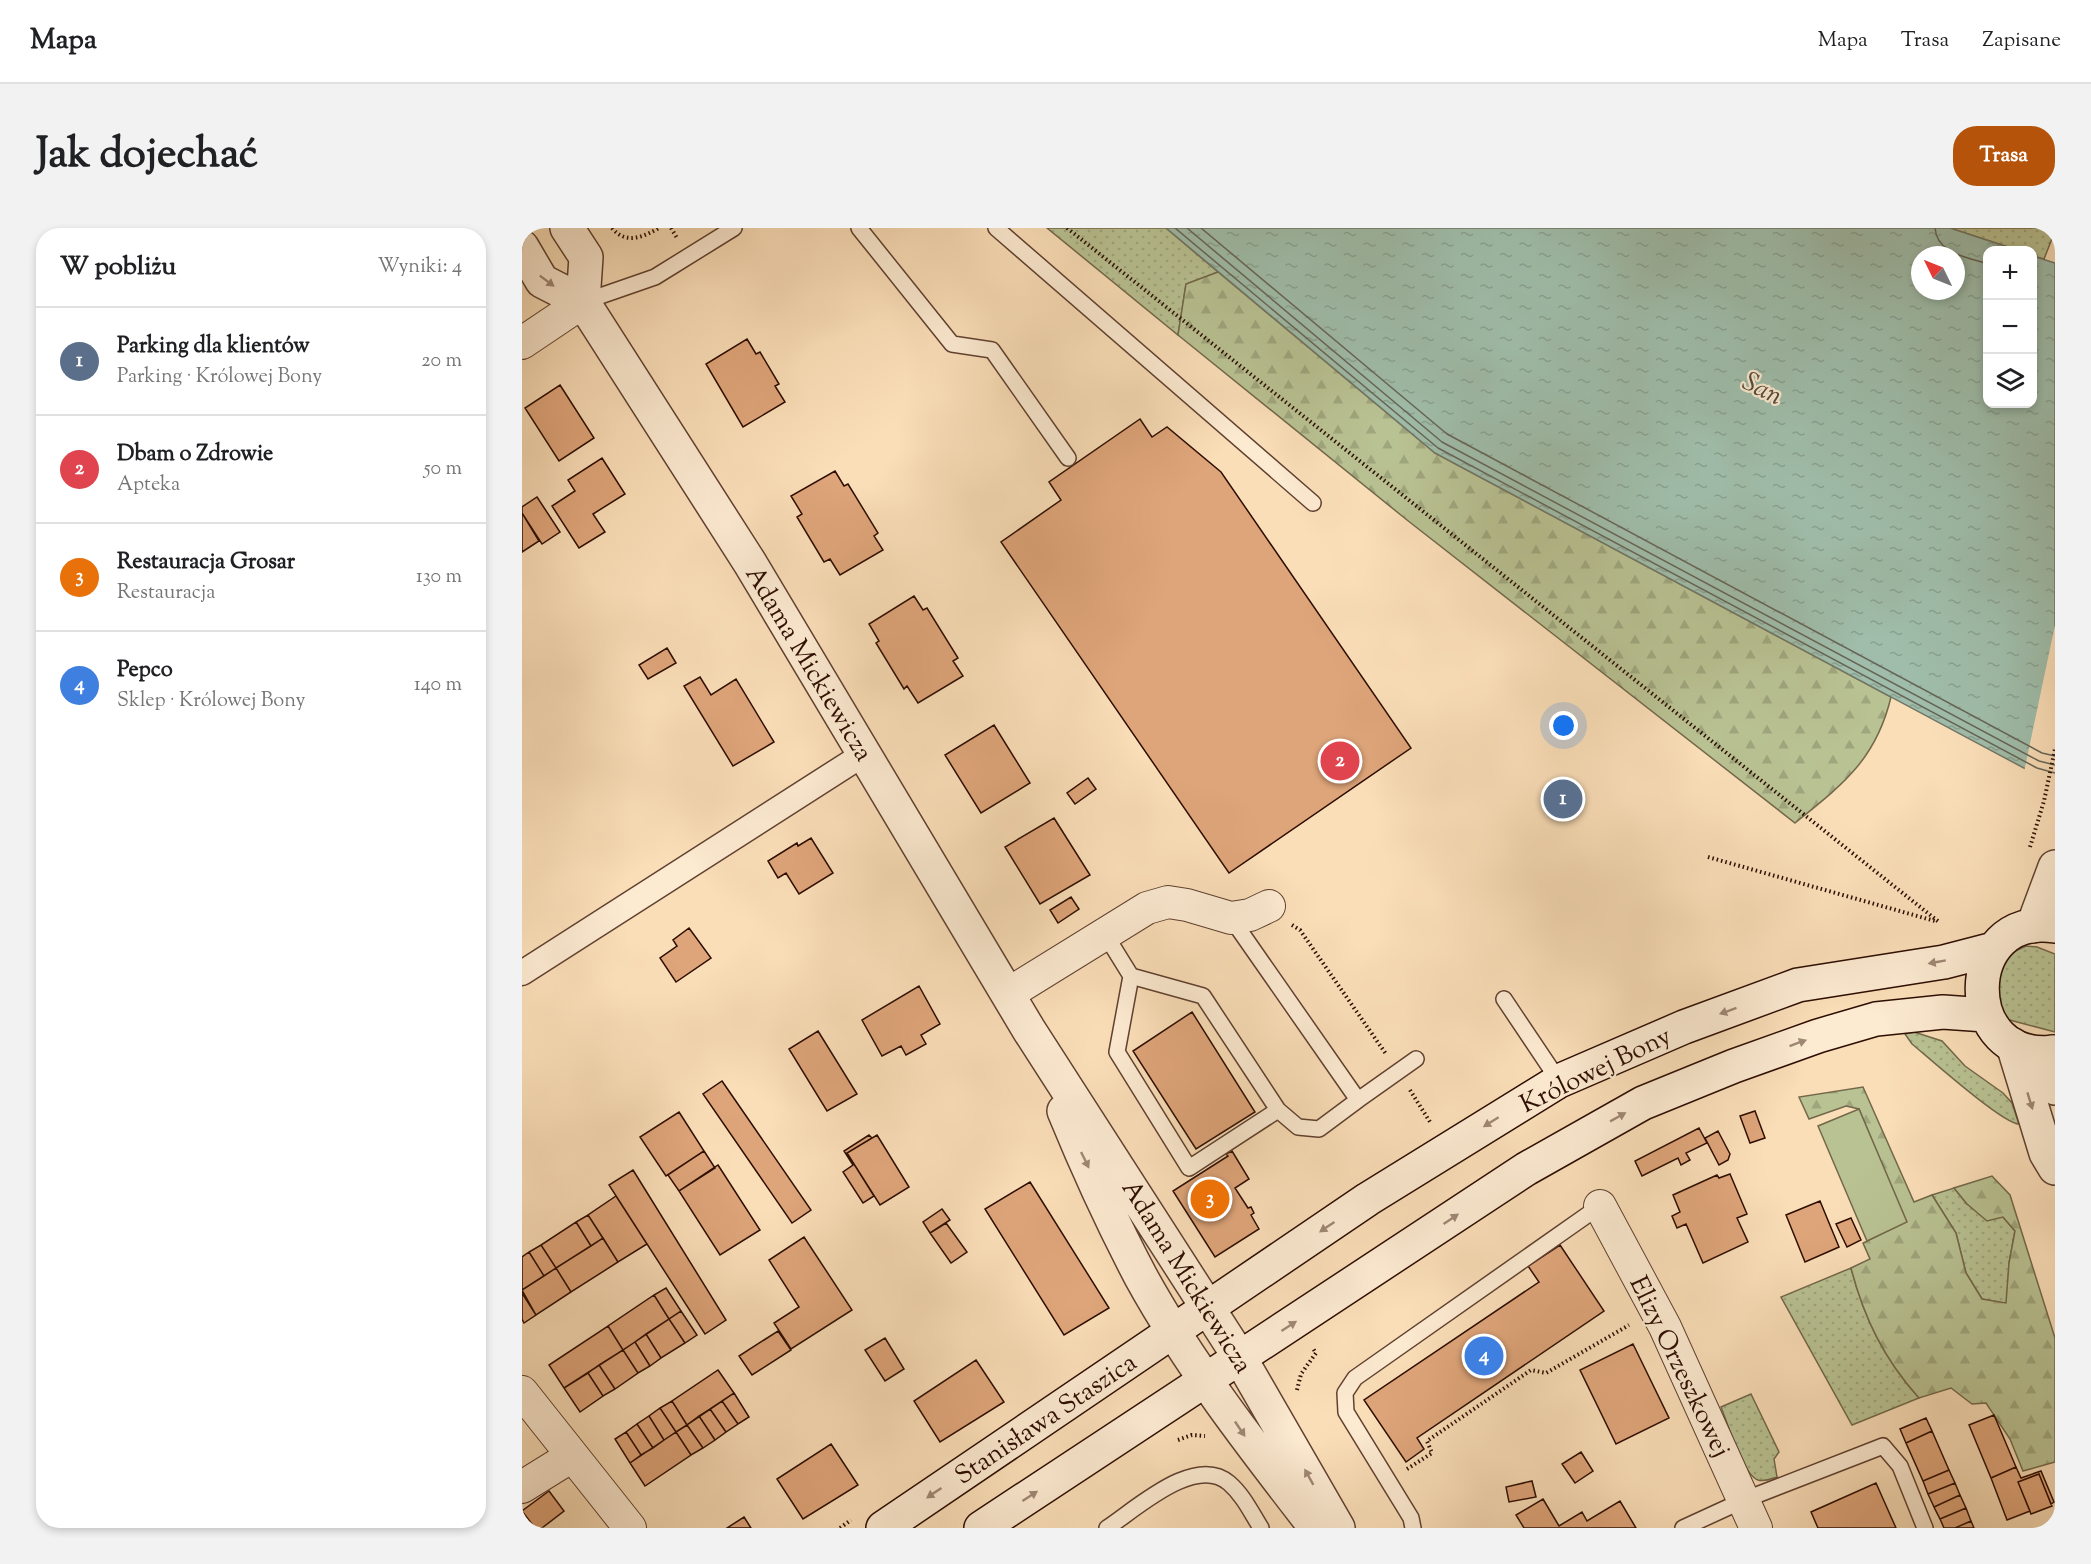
<!DOCTYPE html>
<html lang="pl">
<meta charset="utf-8">
<style>
:root{--surface:#fff;--page:#f2f2f2;--text:#202124;--muted:#757577;--line:#e0e0e0;--accent:#b45309}
body{margin:0;font-family:"Sorts Mill Goudy",serif;background:var(--page);color:var(--text)}
.controls{position:absolute;right:18px;top:18px;display:grid;overflow:hidden;border-radius:12px;box-shadow:0 3px 9px #0003}
.controls button{width:54px;height:54px;display:grid;place-items:center;padding:0;border:0;border-bottom:2px solid var(--line);background:var(--surface);color:var(--text);font:30px sans-serif}
.compass{position:absolute;left:1389px;top:18px;width:54px;height:54px;border-radius:50%;background:var(--surface);box-shadow:0 3px 9px #0003;rotate:313deg}
.you{position:absolute;left:1042px;top:498px;width:21px;height:21px;margin:-15px;border:4px solid #fff;border-radius:50%;background:#1a73e8;box-shadow:0 0 0 9px #1a73e833}
.badge{display:grid;place-items:center;width:39px;height:39px;border-radius:50%;background:var(--accent);color:#fff;font-size:20px;font-weight:700}
.pin{position:absolute;translate:-50% -50%;border:3px solid #fff;box-shadow:0 2px 6px #0006}
.list{margin:0;padding:0;list-style:none}
h2{display:flex;justify-content:space-between;align-items:center;height:78px;margin:0;padding:0 24px;font-size:26px}
h2 small{font-size:20px;font-weight:400;color:var(--muted)}
.list li{display:grid;grid-template-columns:39px 1fr auto;gap:18px;align-items:center;box-sizing:border-box;height:108px;padding:0 24px;border-top:2px solid var(--line)}
.list b{display:block;font-size:22px;white-space:nowrap}
.list p{margin:0;font-size:20px;white-space:nowrap;color:var(--muted)}
.list em{font-size:20px;font-style:normal;color:var(--muted)}
.icon{flex:none;width:33px;height:33px;fill:none;stroke:currentColor;stroke-width:2;stroke-linecap:round;stroke-linejoin:round}
.map{position:relative;flex:none;width:1533px;height:1300px;overflow:hidden;border-radius:24px}
header{display:flex;align-items:center;gap:36px;box-sizing:border-box;height:84px;padding:0 30px;background:var(--surface);border-bottom:2px solid var(--line)}
header strong{font-size:28px}
nav{display:flex;gap:33px;margin-inline-start:auto;font-size:21px}
.intro{display:flex;align-items:center;justify-content:space-between;box-sizing:border-box;height:144px;padding:0 36px}
h1{margin:0;font-size:42px}
.button{padding:15px 27px;border-radius:24px;background:var(--accent);color:#fff;font-size:21px;font-weight:700}
main{display:flex;gap:36px;padding:0 36px}
aside{flex:1;background:var(--surface);border-radius:24px;box-shadow:0 3px 9px #0003}
.map>svg:first-child{display:block}
</style>
<header>
<strong>Mapa</strong>
<nav><a>Mapa</a><a>Trasa</a><a>Zapisane</a></nav>
</header>
<div class="intro"><h1>Jak dojechać</h1><a class="button">Trasa</a></div>
<main>
<aside>
<h2>W pobliżu<small>Wyniki: 4</small></h2>
<ul class="list">
<li><span class="badge" style="background:#5c6f8a">1</span><div><b>Parking dla klientów</b><p>Parking · Królowej Bony</p></div><em>20 m</em></li>
<li><span class="badge" style="background:#e0444e">2</span><div><b>Dbam o Zdrowie</b><p>Apteka</p></div><em>50 m</em></li>
<li><span class="badge" style="background:#e8710a">3</span><div><b>Restauracja Grosar</b><p>Restauracja</p></div><em>130 m</em></li>
<li><span class="badge" style="background:#3f7fe0">4</span><div><b>Pepco</b><p>Sklep · Królowej Bony</p></div><em>140 m</em></li>
</ul>
</aside>
<div class="map">
<svg width="1533" height="1300" viewBox="0 0 1533 1300">
<defs>
<pattern id="grass-dots" width="8" height="8" patternUnits="userSpaceOnUse" patternTransform="scale(1.5)"><rect width="8" height="8" fill="#b9c293"/><path d="M2 2h.1M6 6h.1" fill="none" stroke="#9fa67d" stroke-width="1.8" stroke-linecap="round"/></pattern>
<pattern id="forest-firs" width="22" height="20" patternUnits="userSpaceOnUse" patternTransform="scale(1.5)"><rect width="22" height="20" fill="#b9c293"/><path d="M5 1l3.5 6h-7zM16 11l3.5 6h-7z" fill="#9fa67d"/></pattern>
<pattern id="water-ripples" width="26" height="14" patternUnits="userSpaceOnUse" patternTransform="scale(1.5)"><rect width="26" height="14" fill="#9fbdaa"/><path d="M2 4q2-2 4 0t4 0M15 11q2-2 4 0t4 0" fill="none" stroke="#89a191"/></pattern>
</defs>
<rect width="100%" height="100%" fill="#fadeb8"/>
<filter id="stains"><feTurbulence type="fractalNoise" baseFrequency=".00333" numOctaves="4"/><feColorMatrix values="0 0 0 0 .2 0 0 0 0 .09 0 0 0 0 .02 0 0 0 .5 -.17"/></filter>
<radialGradient id="worn" r=".72"><stop offset=".6" stop-color="#630" stop-opacity="0"/><stop offset="1" stop-color="#630" stop-opacity=".3"/></radialGradient>
<path fill="url(#grass-dots)" stroke="#73684a" stroke-width="1.5" d="M525,0h119l52,44 -32,12 -8,51z
M1428,0h105v3l-11,28 -11,-3 -1,-6h-15z
M1504,718l11,1 18,7v78l-49,-13 -12,-31 15,-34z
M1392,804l28,9 23,25 38,27 9,10 7,21c-16,0 -90,-66 -107,-80l-7,-10z
M1432,960l13,16 36,13 12,14 -6,32 -2,41 -25,-5 -16,-26 -10,-40 -24,-38z
M1329,1040c13,50 33,91 68,130l-67,27 -71,-128z
M1229,1166l28,58 -5,7 3,18c-6,2 -12,5 -19,3 -15,-5 -30,-56 -37,-73z"/>
<path fill="url(#forest-firs)" stroke="#73684a" stroke-width="1.5" d="M696,44l217,181 456,244c-15,63 -49,88 -96,126l-388,-303 -229,-185 8,-51z
M1341,859l51,115 18,-7 24,38 10,40 16,26 24,4 3,-40 6,-32 -12,-14 -16,4 -20,-17 -13,-16 38,-12 18,19 45,143v124l-32,9 -13,-32 -24,-36 -14,1 -21,-16 -32,10c-35,-39 -55,-80 -68,-130l19,-9 -7,-16 43,-21 -47,-113 -13,-3 -37,13 -10,-22z"/>
<path fill="#b9c293" stroke="#73684a" stroke-width="1.5" d="M1337,881l48,113 -40,19 -49,-115z"/>
<path fill="url(#water-ripples)" stroke="#717767" stroke-width="1.5" fill-rule="evenodd" d="M644,0h784l67,22h-29v154h44l1,-148 22,7v516l-20,-5 -600,-321zM1398,27h36v36h-36z"/>
<path fill="#fadeb8" d="M1533,397v157l-31,-10z"/>
<g fill="none" stroke-linecap="round" stroke-linejoin="round">
<path stroke="#666556" stroke-width="1.5" d="M653,0l263,220 599,320 18,5
M665,0l255,214 597,319 16,4
M679,0l246,206 595,319 13,3
M1413,0c2,26 32,29 53,36"/>
</g>
<path fill="#dfa57a" stroke="#2d0d02" stroke-width="1.5" d="M225,111l9,15 4,-2 19,32 -4,2 10,16 -42,25 -37,-63z
M38,157l34,53 -35,23 -34,-53z
M618,191l12,18 15,-10 54,45 190,276 -182,125 -228,-331 60,-42 -12,-18z
M80,230l23,36 -32,20 12,18 -26,16 -27,-42 23,-15 -7,-11z
M313,243l9,15 4,-2 30,49 -4,3 9,14 -43,25 -10,-16 -6,3 -27,-45 5,-3 -11,-18z
M15,269l23,35 -18,12 -20,-31v-6z
M0,285l17,28 -17,11z
M392,368l9,14 4,-2 31,50 -5,3 10,15 -45,27 -11,-17 -3,3 -28,-46 3,-2 -10,-17z
M145,420l9,15 -28,16 -9,-14z
M178,449l11,18 25,-16 38,63 -41,24 -49,-80z
M472,497l36,58 -49,30 -36,-58z
M566,550l8,11 -21,15 -8,-11z
M532,590l36,57 -50,29 -35,-57z
M289,610l22,35 -34,21 -13,-21 -8,5 -10,-17 29,-18 1,3z
M549,669l8,12 -21,14 -8,-13z
M167,700l22,30 -35,24 -16,-24 17,-12 -4,-6z
M397,758l21,38 -19,11 5,9 -20,11 -5,-9 -19,10 -20,-36z
M670,784l63,100 -59,37 -63,-98z
M296,803l39,63 -30,17 -38,-62z
M200,853l89,129 -19,13 -89,-129z
M1233,883l10,27 -15,5 -10,-27z
M157,884l25,39 -38,25 -26,-39z
M1177,900l8,15 -21,10 4,7 -9,5 -3,-7 -36,18 -7,-15z
M1196,903l12,23 -2,6 -9,5 -14,-27z
M347,907l3,3 -25,15 27,43 -11,7 -20,-31 10,-7 -9,-14z
M355,907l32,52 -29,18 -33,-52z
M182,923l11,17 -36,23 -11,-16z
M710,923l17,28 -14,9 13,20 3,-1 3,6 -3,2 8,14 -44,28 -42,-66 55,-35 -2,-2z
M196,937l42,65 -40,25 -41,-64z
M111,942l93,150 -21,14 -96,-149z
M1208,946l17,40 -10,4 11,24 -45,21 -17,-39 -9,4 -5,-12 8,-4 -7,-17 44,-20 2,3z
M508,954l79,126 -45,27 -79,-126z
M94,968l31,48 -29,18 -30,-47z
M1298,973l19,46 -34,15 -19,-47z
M420,981l8,11 -20,13 -7,-11z
M66,987l15,23 -12,8 -15,-24z
M1329,990l10,22 -14,7 -11,-23z
M54,994l15,24 -35,22 -15,-23z
M424,995l21,29 -16,11 -21,-30z
M282,1009l48,73 -61,39 -17,-26 25,-16 -30,-47z
M81,1010l15,24 -47,30 -15,-24z
M19,1017l15,23 -12,8 -15,-24z
M1038,1017l44,66 -187,127 7,11 -18,13 -42,-62 175,-118 -11,-16z
M7,1024l15,24 -22,14v-33z
M34,1040l15,24 -35,23 -14,-25z
M144,1060l15,23 -12,8 -15,-24z
M0,1065l14,22 -12,8 -2,-4z
M132,1067l15,24 -46,31 -15,-24z
M159,1083l16,24 -12,8 -16,-24z
M147,1091l16,24 -24,15 -15,-24z
M86,1098l15,24 -59,38 -15,-23z
M256,1103l13,19 -39,25 -13,-19z
M124,1106l15,24 -11,8 -15,-24z
M363,1110l19,31 -19,12 -20,-31z
M113,1114l15,24 -12,7 -15,-23z
M1111,1116l36,74 -53,26 -36,-74z
M101,1122l15,23 -23,16 -16,-24z
M454,1132l28,42 -64,40 -26,-41z
M77,1137l16,24 -12,7 -15,-23z
M196,1142l16,23 -47,32 -15,-24z
M66,1145l15,23 -23,16 -16,-24z
M212,1165l15,24 -11,7 -16,-23z
M150,1173l15,24 -11,7 -16,-24z
M200,1173l16,23 -12,8 -16,-23z
M138,1180l16,24 -12,8 -15,-24z
M188,1181l16,23 -11,8 -16,-24z
M1472,1187l22,52 -25,11 -22,-53z
M127,1188l15,24 -11,8 -16,-24z
M177,1188l16,24 -12,8 -16,-23z
M1404,1190l6,13 -26,12 -6,-14z
M115,1196l16,24 -12,7 -15,-23z
M165,1197l16,23 -12,7 -15,-23z
M1410,1203l17,39 -26,11 -17,-38z
M104,1204l15,23 -11,8 -15,-24z
M154,1204l15,23 -46,31 -15,-23z
M309,1216l27,41 -55,34 -26,-40z
M1059,1224l12,19 -18,12 -13,-19z
M1494,1239l5,11 20,-7 13,31 -3,2 -12,-30 -21,8 12,29 -23,9 -16,-42z
M1427,1242l6,13 -27,11 -5,-13z
M1517,1246l13,32 -21,8 -13,-32z
M1010,1253l4,16 -27,5 -3,-15z
M1354,1255l20,45h-78l-7,-16z
M1433,1255l5,12 -26,12 -6,-13z
M27,1263l15,20 -22,17h-7l-13,-17z
M1438,1267l6,13 -26,11 -6,-12z
M1021,1271l16,27 23,-14 5,9 33,-20 16,27h-112l-8,-13z
M1444,1280l5,13 -16,7h-11l-4,-9z
M222,1289l7,11h-24z
M1449,1293l3,7h-19z"/>
<g fill="none" stroke-linecap="round" stroke-linejoin="round">
<g stroke="#604130" stroke-width="18">
<path id="service" d="M337,0l93,116 40,6 76,108
M474,0l317,275
M61,74l72,-25 79,-49
M709,690l127,182 -39,29 -21,-2 -20,-17
M583,706l26,42 -14,76 72,116 89,-58 -75,-114 -72,-20
M982,771l55,82
M836,872l58,-41
M585,1300c29,-19 88,-74 122,-45 14,12 22,29 32,45
M891,1300l-2,-10 -65,-106 -1,-19 10,-15 245,-172
M1161,1300l61,-28 139,-54 17,20 25,62"/>
</g>
<g stroke="#604130" stroke-width="27">
<path id="pedestrian" d="M0,745l342,-219"/>
</g>
<g stroke="#604130" stroke-width="34">
<path id="minor" d="M0,115l61,-41
M486,766l139,-86 21,-6 19,3 44,13 19,-3 19,-9
M1078,978l65,121 91,201
M0,1164l108,136
M0,1259l50,-31"/>
</g>
<g stroke="#604130" stroke-width="36">
<path id="tertiary" d="M45,0l19,29 -3,45
M0,19l20,34 41,21
M61,74l167,261 279,467 211,328 98,170
M1511,698l22,-59
M1491,817l33,108 9,15
M1530,824l3,36
M542,883c23,56 49,113 77,166 49,89 113,171 175,251"/>
</g>
<g stroke="#2d0d02" stroke-width="36">
<path id="secondary" d="M1533,698c-96,-15 -98,139 0,126
M361,1300l485,-329 191,-118 125,-54 114,-42 146,-23 50,-13
M459,1300l545,-359 117,-66 91,-37 84,-30 58,-17 67,-7 43,3"/>
</g>
<path stroke="#2d0d02" stroke-width="4" stroke-dasharray="1.5 3" stroke-linecap="butt" d="M90,0c14,17 31,9 47,0
M149,0l6,10
M545,0l872,694
M1508,619l14,-46 11,-52
M1186,629l227,64
M770,697l8,5 86,124
M888,862l20,32
M775,1162l4,-16 15,-21 -4,-6
M656,1212l14,-5 13,1
M885,1241l25,-16 -5,-12 104,-71 15,3 83,-48
M318,1300l11,-8"/>
<use href="#service" stroke="#fcead1" stroke-width="15"/>
<use href="#pedestrian" stroke="#fcead1" stroke-width="24"/>
<use href="#minor" stroke="#fcead1" stroke-width="32"/>
<use href="#tertiary" stroke="#fcead1" stroke-width="33"/>
<use href="#secondary" stroke="#fcead1" stroke-width="33"/>
</g>
<defs><path id="oneway-solid" d="M-6-.8H1V-3.2L6.5 0L1 3.2V.8H-6Z" transform="scale(1.5)"/></defs>
<g fill="#9f8774">
<use href="#oneway-solid" transform="translate(25 53) rotate(37)"/>
<use href="#oneway-solid" transform="translate(1415 734) rotate(170)"/>
<use href="#oneway-solid" transform="translate(1206 783) rotate(160)"/>
<use href="#oneway-solid" transform="translate(1276 815) rotate(-20)"/>
<use href="#oneway-solid" transform="translate(1508 873) rotate(73)"/>
<use href="#oneway-solid" transform="translate(1096 889) rotate(-29)"/>
<use href="#oneway-solid" transform="translate(969 894) rotate(148)"/>
<use href="#oneway-solid" transform="translate(563 932) rotate(64)"/>
<use href="#oneway-solid" transform="translate(929 991) rotate(-34)"/>
<use href="#oneway-solid" transform="translate(805 999) rotate(146)"/>
<use href="#oneway-solid" transform="translate(767 1098) rotate(-33)"/>
<use href="#oneway-solid" transform="translate(718 1201) rotate(56)"/>
<use href="#oneway-solid" transform="translate(787 1249) rotate(-119)"/>
<use href="#oneway-solid" transform="translate(412 1265) rotate(146)"/>
<use href="#oneway-solid" transform="translate(508 1268) rotate(-33)"/>
</g>
<g text-anchor="middle" stroke-width="4.5" stroke-linejoin="round" paint-order="stroke">
<g font-size="26" fill="#2d0d02" stroke="#fcead1">
<text transform="translate(288 435) rotate(59)" y="9">Adama Mickiewicza</text>
<text transform="translate(1073 841) rotate(-26)" y="9">Królowej Bony</text>
<text transform="translate(666 1048) rotate(58)" y="9">Adama Mickiewicza</text>
<text transform="translate(1159 1138) rotate(64)" y="9">Elizy Orzeszkowej</text>
<text transform="translate(523 1190) rotate(-34)" y="9">Stanisława Staszica</text>
</g>
<g font-size="27" font-style="italic" fill="#554b3d" stroke="#fcead1">
<text transform="translate(1241 160) rotate(27)" y="9">San</text>
</g>
</g>
<rect width="100%" height="100%" filter="url(#stains)"/>
<rect width="100%" height="100%" fill="url(#worn)"/>
</svg>
<div class="controls">
<button>+</button>
<button>−</button>
<button><svg class="icon" aria-label="layers" viewBox="0 0 24 24"><path d="M12 4l9 5-9 5-9-5zM3 14l9 5 9-5"/></svg></button>
</div>
<svg class="compass" viewBox="-18 -18 36 36"><path d="M0-13l5 13h-10z" fill="#e53935"/><path d="M0 13l5-13h-10z" fill="#757577"/></svg>
<div class="you"></div>
<div class="pin badge" style="left:1041px;top:571px;background:#5c6f8a">1</div>
<div class="pin badge" style="left:818px;top:533px;background:#e0444e">2</div>
<div class="pin badge" style="left:688px;top:971px;background:#e8710a">3</div>
<div class="pin badge" style="left:962px;top:1128px;background:#3f7fe0">4</div>
</div>
</main>
